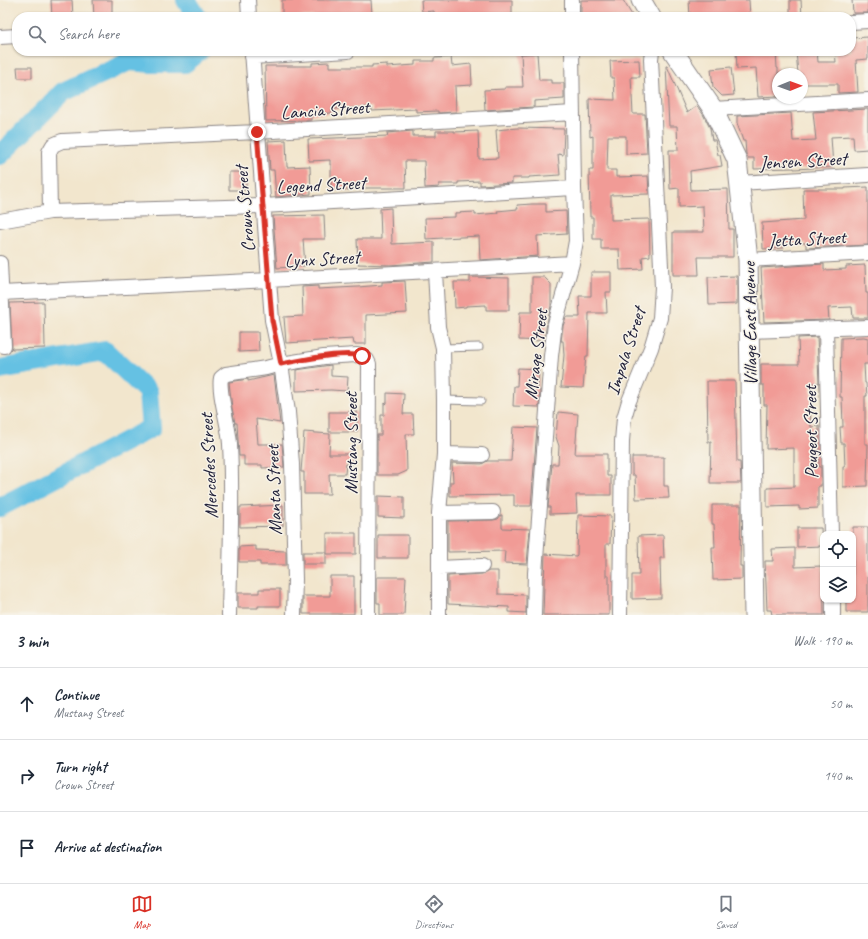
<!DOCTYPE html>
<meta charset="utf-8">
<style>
:root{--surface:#fff;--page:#f2f2f3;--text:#1f2937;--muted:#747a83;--line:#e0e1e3;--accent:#d93025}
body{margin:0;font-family:Caveat,sans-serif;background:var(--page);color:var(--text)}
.controls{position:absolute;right:12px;bottom:12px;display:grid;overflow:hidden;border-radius:8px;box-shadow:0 1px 3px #0004}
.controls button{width:36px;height:36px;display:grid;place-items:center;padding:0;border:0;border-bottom:1px solid var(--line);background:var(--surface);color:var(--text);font:20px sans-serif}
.compass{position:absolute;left:772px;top:68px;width:36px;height:36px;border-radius:50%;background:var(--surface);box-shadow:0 1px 3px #0004;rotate:89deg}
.stop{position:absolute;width:12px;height:12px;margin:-9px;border:3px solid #d93025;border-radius:50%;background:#fff}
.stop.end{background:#d93025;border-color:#fff;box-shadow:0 1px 4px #0008}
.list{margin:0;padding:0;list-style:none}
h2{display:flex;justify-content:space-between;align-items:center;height:52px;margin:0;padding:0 16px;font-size:17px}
h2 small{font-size:13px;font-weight:400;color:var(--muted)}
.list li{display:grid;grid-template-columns:26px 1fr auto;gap:12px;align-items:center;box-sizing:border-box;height:72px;padding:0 16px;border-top:1px solid var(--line)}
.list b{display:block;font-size:15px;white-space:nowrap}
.list p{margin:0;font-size:13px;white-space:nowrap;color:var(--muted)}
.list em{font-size:13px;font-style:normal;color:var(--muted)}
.icon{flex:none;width:22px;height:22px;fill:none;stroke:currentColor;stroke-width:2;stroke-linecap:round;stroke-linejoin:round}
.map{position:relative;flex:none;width:868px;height:615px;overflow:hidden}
.search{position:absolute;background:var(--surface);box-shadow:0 1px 3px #0004;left:12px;right:12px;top:12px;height:44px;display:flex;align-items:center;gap:10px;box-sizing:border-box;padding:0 14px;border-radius:16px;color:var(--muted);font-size:15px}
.sheet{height:268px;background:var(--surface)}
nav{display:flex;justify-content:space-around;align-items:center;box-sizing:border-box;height:56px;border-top:1px solid var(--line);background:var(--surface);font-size:11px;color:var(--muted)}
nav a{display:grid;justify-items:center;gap:2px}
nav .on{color:var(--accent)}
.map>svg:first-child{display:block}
</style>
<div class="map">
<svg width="868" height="615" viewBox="0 0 868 615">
<rect width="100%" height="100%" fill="#f7f3e8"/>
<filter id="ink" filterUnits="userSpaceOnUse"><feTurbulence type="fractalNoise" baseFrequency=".025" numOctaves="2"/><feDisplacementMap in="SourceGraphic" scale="8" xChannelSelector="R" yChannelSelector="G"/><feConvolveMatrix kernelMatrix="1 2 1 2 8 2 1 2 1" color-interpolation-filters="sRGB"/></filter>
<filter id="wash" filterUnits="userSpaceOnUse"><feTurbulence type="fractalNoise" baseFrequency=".012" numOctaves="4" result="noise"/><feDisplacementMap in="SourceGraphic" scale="16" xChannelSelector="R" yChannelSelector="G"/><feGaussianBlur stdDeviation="0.9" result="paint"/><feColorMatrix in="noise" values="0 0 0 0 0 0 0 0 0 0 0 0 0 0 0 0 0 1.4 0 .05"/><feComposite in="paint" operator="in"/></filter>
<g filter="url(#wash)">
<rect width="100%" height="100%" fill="#f2e6cd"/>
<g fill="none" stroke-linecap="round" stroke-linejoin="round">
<path stroke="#65c1e3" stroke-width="20" d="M186,0l11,17
M0,155l63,-63 66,-31 23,2h33l15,-12
M0,369l105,-18 43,41 3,36 -151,79"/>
</g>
<g id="blocks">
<path fill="#f19b96" d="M51,0h21l1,17h-21z
M93,0h19v17h-18z
M282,0h89l1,15 -90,2z
M421,0h91v17h-78v-6l-12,1z
M581,0h42l10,17h-48l-1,-3h-3z
M689,0h60l1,17h-60z
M790,0h11l1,17h-12z
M852,0h16v13h-15z
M868,37v22l-12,1 2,32 -20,1v-9h-36v-10h-4l-2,-23h21l1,11h18l-1,-11h16v-13z
M736,51h40l1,17h1v28l-20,1 -2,-29 -19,1z
M537,53l2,27h12v3h13v16l-30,2v6l-49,3 -1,-20 21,-1v-2h18l-2,-33z
M451,57l1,9 19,-2 1,21 -17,1 1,26 -18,1v-2l-22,1v-3l-44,2v-4l-40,2v4l-21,1v6l-45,1 -1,-55h47v-3l17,-1v5h43v-2l15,-1v3l28,-2v-4h19v-3z
M639,60l1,17h-9l2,37h12l2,39 -21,1v-18h-18l-1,34h9v7l32,-1 1,18 -38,1v25l38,-1 1,37 -8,1 1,12 -23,1 -1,-21h-18v-10h-8v-22h-3l-1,-47h4v-34l-3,1 -1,-38 26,1 -1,-22h-3l-1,-17z
M666,66h1l20,47 10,-7 6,8 7,14 2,12h3l3,15h2l2,11 -32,5 1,19 37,-1 1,40h4v28h-35l1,18h-26v-43h31l-1,-24v-2l-24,1v-19l-9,1 -1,-39h9l-1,-24h-8z
M17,67h15v11h-14z
M731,67l3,28 -12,1 -9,-9 -2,-18z
M868,109v40l-14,1 -1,-14 -22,1 2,30 -39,2v-1l-40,1v-11h-6l-2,-4 -1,-13h-2l-6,-18v-7l54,-3 2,28 23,-1 -3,-28z
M517,128l47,1 -1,26 -5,-1 2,21 -31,2v1h-17v5l-32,2v-4l-22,1v2h-19v3l-14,1 -1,-27h-19l1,27h-54v2h-21v-25h-1v-5l-21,1 -1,-22 80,-3 -1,-3 26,-2v5h23v-5h18v1l24,-1 1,28 19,-1 -2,-28z
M286,140l1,27 23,-1 1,28 -35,3 -2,-27h-4l-2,-29z
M229,172h17v18h-17z
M868,187v58l-62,3v-5h-23l1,5 -21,1 -1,-26 42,-3 -1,-31h42v-1z
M532,204h14v8l20,-1 1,23 -30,2 1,20 -58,4 -1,-24 -53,3 -1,-21 30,-1v-4l20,-1v3l23,-2 -1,-2 21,-2 -1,-4z
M391,208l1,36 42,-2v20l-44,3 -32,-1 -1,-25h24l-1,-30z
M324,215l1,24h-22l2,27 -28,2 -4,-52z
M824,264v6l22,-1v-3l19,-1 1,28h2v25h-15l-1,-11 -24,1 1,12 -65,2 -3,-54z
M591,272h20v20h-5l1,21h-18l-1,43h-2l-3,32 -22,-1 3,-32 -1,-14h-2l2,-15 3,-9h14l-1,-21h12z
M737,276v28l-28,1 -1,-28z
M470,277l39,1v32h-23v-5l-20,1v1l-11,1 -1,-26h16z
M532,277h12l7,7v22l-4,17 -3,18 -25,-1 1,-28h12z
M405,281l2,32 -41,2v29h-12l-1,-5 -67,4 -2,-26 19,-1 -1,-29 16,-1v3l40,-2 24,-2v-3z
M44,302l1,46 -33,1 -2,-46z
M239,332h19l1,19 -20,1z
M817,337l2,46h-8l1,22h-2l1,22 8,-1v41h2v19h-3v22l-19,1v-3l-32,1v-19l27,-1v-39l-28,1 1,-44h-3v-20h-3v-21h38l-1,-26z
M864,337l4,1v26h-4l1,19h1l1,13h-2v48h3l-1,42 -24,1v-20h2l-1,-24h-3l-1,-16h3l-1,-30h-2l1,-59z
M331,365v11l17,1 -1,14 -16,-1 -35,1v-21z
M518,368l21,1 -1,21h2l-1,17 -26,-1 1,-20h3z
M274,375l6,48 -24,-4 2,25h24l2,23 -22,1v-3h-18v-9h-5l-2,-33h-2l-3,-15 -3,-26 19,-3v2z
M707,381h28l2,81h3l1,21h-31l1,-41h-3z
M387,393l17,1 -1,20h10l1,20h-8l1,37 -9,4h-21v-40h4v-20h3v-11l3,-1z
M329,412h28v20h-28z
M558,412l20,2 -3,40h32v22h4v19h-35l1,18 -27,1v-7h-2l4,-43h6l1,-18 -3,-9z
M513,427l24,1 -6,78h-17v-11l-64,1v-14h3l-1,-19 30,1 5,-3h24z
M304,432l26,2 -1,20h24l-1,11 -6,-1 -1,10h-16l1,20h-26v-22h-3z
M632,457h32v29h4l1,12 -33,1 -1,-24h-3z
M378,496l26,1v21l-26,-1z
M283,505v21l-43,1v-20z
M712,505h29l-1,61h2v13l-29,1 -1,-33h3l-1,-23h-2z
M501,515h1v13l28,1 -3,35 -23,-1 1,-12 -57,1v-31l45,-1 5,-1z
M578,515l33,1 -1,28h-4v32h3v39h-66l2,-61 31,2 1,-1z
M853,527h15v85h-22v-12h7z
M797,528h24l1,18 -25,1z
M327,533h29v21h-29z
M378,535h30v23h-30z
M663,535l1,23h-4l1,40 -29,1v-24h7l-1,-39z
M256,546v4l30,1v14h-26v-3h-21v-15z
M795,548v19l28,-1 1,49h-52l-1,-5h-4l-2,-49h8l-1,-12z
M303,552h23v12h-23z
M489,571h9v23l28,1v18l-17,-1v-5l-61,-3v-28l34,-2z
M330,576h24v38h-51v-18h27z
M377,577h29l-2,38h-24v-12h-3z
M259,589h21v17h-22v2h-20v-15h21z"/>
</g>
</g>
<g filter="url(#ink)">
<use href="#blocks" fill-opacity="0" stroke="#8a8484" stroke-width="1"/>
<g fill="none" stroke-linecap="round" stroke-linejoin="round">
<g stroke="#8a8484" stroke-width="9">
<path id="lane" d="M443,348l36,-1
M444,400l37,1"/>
</g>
<g stroke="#8a8484" stroke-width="16">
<path id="street" d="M248,0l1,17
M572,0v17
M851,22l17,-1
M0,37l17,-1
M252,51l20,269 9,44 7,48 4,52 3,115 -1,36
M252,57l96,-6
M713,109l155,-9
M739,183l129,-8
M50,212l-1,-60 4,-7 9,-4 195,-9 316,-19
M0,221l50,-9 213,-6 311,-18
M748,260l120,-7
M0,263l4,83
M435,271l3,56 5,21 1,52v54l-5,59v102
M1,293l268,-13 303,-17
M826,329l5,205
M750,331l118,-4
M444,454l38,1
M439,513l54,-1
M439,568l43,-2
M833,600v15
M229,615c1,-57 4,-114 1,-171 -1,-18 -12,-52 -9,-66l5,-4 40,-6 15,-4 43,-7 32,-2 6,1 5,4 2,4 -1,251
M534,615l1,-42 16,-217 4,-32 17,-61 4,-22 -2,-53 -2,-137
M620,615l2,-174 2,-23 5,-17 22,-53 9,-30 2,-31 -11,-228 1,-8"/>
</g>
<g stroke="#8a8484" stroke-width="21">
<path id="secondary" d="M641,0l10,17
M673,51l40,58 24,51 11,100 6,355"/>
</g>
<use href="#lane" stroke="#fff" stroke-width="7"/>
<use href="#street" stroke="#fff" stroke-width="14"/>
<use href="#secondary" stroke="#fff" stroke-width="19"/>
</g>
</g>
<g fill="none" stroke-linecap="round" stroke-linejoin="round" filter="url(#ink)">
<path stroke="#d93025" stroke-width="5" d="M257,132l15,188 9,44c21,-4 62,-13 81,-8"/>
</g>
<g text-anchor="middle" stroke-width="3" stroke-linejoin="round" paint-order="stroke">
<g font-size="19" fill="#22223b" stroke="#f7f3e8">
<text transform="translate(325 109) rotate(-4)" y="7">Lancia Street</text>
<text transform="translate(803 160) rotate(-3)" y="7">Jensen Street</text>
<text transform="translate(321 184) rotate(-3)" y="7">Legend Street</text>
<text transform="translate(244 209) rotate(-95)" y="7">Crown Street</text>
<text transform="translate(807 238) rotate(-3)" y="7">Jetta Street</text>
<text transform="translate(322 258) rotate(-3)" y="7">Lynx Street</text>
<text transform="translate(749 324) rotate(-91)" y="7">Village East Avenue</text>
<text transform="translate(625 351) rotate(-72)" y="7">Impala Street</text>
<text transform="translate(535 354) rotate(-83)" y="7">Mirage Street</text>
<text transform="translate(810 432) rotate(-91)" y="7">Peugeot Street</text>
<text transform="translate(350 443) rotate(-90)" y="7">Mustang Street</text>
<text transform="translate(208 466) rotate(-93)" y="7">Mercedes Street</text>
<text transform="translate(273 490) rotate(-92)" y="7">Manta Street</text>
</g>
</g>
</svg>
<div class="controls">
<button><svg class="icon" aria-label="locate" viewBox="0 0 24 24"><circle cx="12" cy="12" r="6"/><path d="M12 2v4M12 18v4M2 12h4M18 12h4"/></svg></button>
<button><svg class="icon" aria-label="layers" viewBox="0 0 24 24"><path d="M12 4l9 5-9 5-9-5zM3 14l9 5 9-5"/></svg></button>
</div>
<svg class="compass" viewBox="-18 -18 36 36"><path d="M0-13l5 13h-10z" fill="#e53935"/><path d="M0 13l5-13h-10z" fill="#747a83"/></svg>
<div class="stop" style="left:362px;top:356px"></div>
<div class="stop end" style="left:257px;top:132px"></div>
<div class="search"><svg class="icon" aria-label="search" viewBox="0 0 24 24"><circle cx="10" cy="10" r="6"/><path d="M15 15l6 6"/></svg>Search here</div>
</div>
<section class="sheet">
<h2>3 min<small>Walk · 190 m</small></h2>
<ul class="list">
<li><svg class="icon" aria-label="ahead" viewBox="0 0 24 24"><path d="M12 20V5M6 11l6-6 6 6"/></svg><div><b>Continue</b><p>Mustang Street</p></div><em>50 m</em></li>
<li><svg class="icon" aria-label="right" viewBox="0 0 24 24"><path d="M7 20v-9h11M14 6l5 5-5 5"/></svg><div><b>Turn right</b><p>Crown Street</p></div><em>140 m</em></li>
<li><svg class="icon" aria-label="arrive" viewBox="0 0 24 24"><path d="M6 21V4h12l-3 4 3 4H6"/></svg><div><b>Arrive at destination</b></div></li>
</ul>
</section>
<nav>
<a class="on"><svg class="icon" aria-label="map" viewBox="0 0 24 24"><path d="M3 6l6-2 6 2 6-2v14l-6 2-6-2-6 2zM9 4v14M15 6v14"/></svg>Map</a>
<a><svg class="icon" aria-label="directions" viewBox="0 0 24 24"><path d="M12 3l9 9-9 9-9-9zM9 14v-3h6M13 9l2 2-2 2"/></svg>Directions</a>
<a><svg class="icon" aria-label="saved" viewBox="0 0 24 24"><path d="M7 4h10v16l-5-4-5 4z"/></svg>Saved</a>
</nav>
